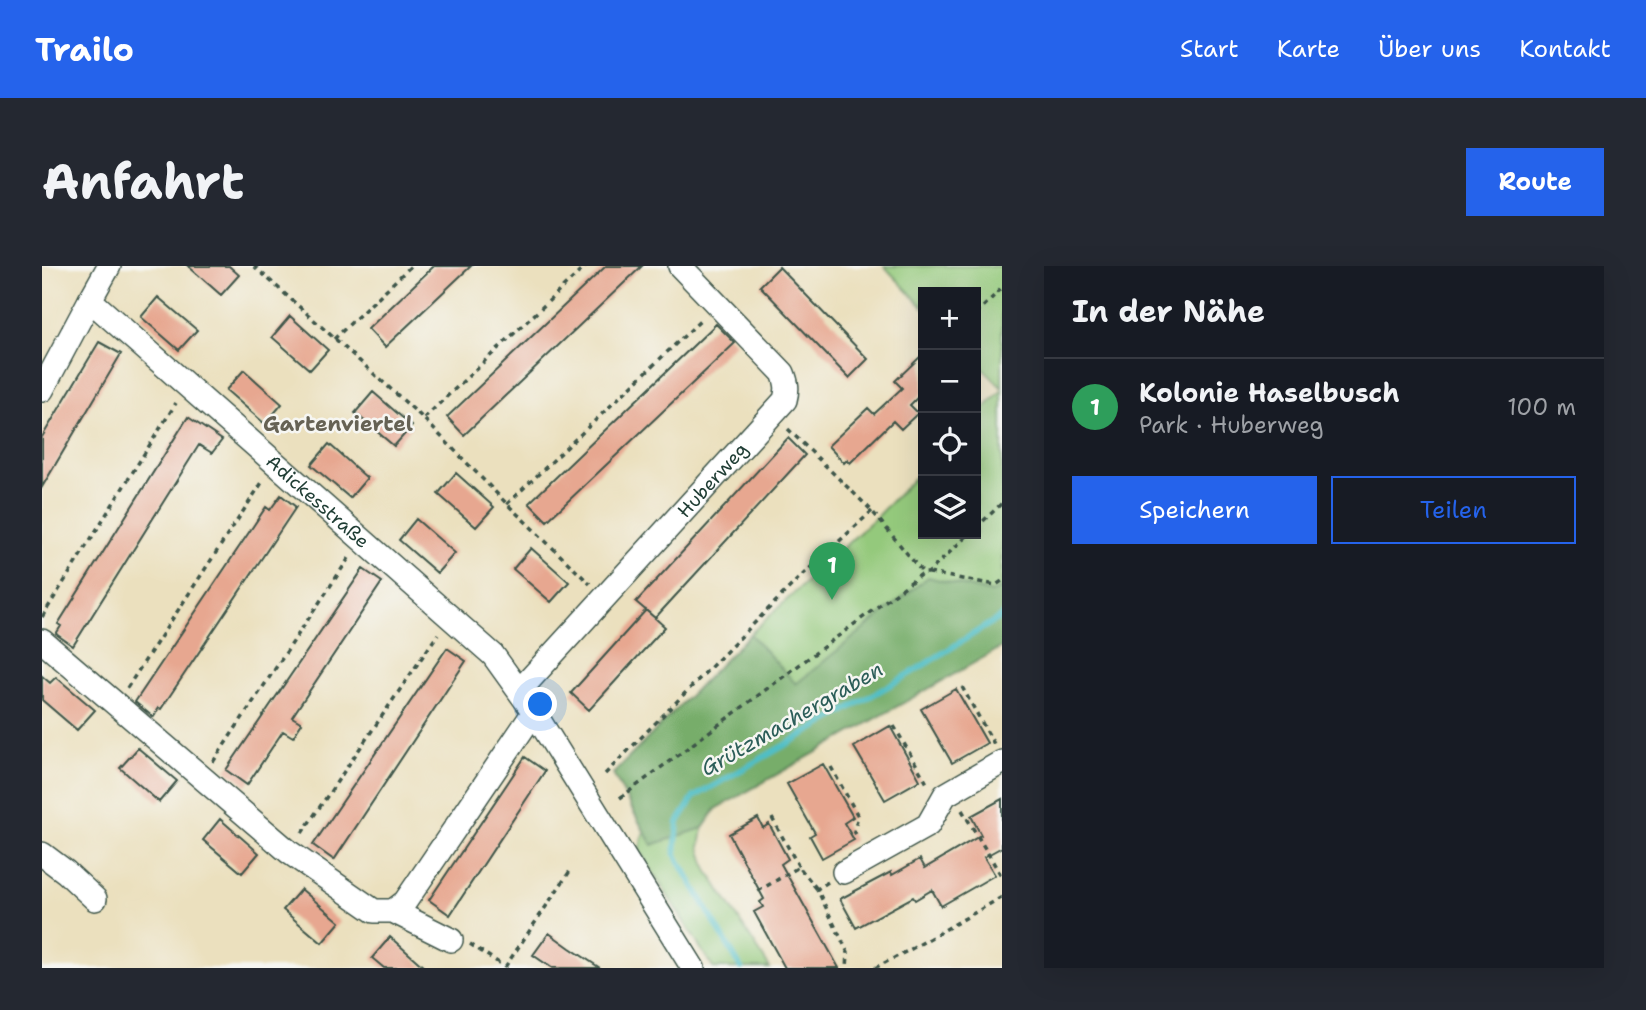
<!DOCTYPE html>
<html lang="de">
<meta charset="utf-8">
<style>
:root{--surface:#171b24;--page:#242831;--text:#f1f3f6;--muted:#9ea1a6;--line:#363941;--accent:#2563eb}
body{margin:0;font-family:"Shantell Sans",sans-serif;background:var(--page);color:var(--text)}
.controls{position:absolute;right:21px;top:21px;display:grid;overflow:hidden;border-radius:0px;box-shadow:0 7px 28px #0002}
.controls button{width:63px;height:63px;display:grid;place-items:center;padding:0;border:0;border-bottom:2px solid var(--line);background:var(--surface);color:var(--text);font:35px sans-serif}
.you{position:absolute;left:499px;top:439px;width:24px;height:24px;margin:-18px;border:5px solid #fff;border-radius:50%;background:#1a73e8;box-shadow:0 0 0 10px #1a73e833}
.badge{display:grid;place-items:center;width:46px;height:46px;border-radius:50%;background:var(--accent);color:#fff;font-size:23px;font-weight:700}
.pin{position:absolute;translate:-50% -58px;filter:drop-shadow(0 2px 4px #0008)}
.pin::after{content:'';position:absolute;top:37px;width:24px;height:21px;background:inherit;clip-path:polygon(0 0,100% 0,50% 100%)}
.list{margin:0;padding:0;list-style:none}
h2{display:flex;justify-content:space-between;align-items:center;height:91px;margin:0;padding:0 28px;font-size:30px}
h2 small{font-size:23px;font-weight:400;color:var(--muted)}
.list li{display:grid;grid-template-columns:46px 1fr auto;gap:21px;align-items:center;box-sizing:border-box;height:98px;padding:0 28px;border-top:2px solid var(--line)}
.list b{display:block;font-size:26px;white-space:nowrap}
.list p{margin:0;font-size:23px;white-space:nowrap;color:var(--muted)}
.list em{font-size:23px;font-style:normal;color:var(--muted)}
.actions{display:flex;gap:14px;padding:21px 28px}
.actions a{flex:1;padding:16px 0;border:2px solid var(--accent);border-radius:0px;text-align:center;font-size:24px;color:var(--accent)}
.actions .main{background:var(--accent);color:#fff}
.icon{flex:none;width:38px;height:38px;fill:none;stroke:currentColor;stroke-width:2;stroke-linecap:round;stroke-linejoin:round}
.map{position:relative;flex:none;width:960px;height:702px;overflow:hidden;border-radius:0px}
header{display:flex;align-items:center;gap:42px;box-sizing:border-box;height:98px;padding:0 35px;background:var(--accent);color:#fff}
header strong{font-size:33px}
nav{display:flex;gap:38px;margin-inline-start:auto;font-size:24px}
.intro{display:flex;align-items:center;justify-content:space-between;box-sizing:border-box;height:168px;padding:0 42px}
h1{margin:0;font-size:49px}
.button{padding:18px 32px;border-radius:0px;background:var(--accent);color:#fff;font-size:24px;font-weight:700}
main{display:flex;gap:42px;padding:0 42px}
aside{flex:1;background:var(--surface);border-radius:0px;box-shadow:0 7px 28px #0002}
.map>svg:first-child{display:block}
</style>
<header>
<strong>Trailo</strong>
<nav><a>Start</a><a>Karte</a><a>Über uns</a><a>Kontakt</a></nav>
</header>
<div class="intro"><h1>Anfahrt</h1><a class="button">Route</a></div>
<main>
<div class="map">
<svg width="960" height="702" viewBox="0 0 960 702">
<rect width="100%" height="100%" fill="#f6f6f2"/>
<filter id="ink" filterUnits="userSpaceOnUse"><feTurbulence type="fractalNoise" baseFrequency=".0143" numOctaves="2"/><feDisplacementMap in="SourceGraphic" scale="14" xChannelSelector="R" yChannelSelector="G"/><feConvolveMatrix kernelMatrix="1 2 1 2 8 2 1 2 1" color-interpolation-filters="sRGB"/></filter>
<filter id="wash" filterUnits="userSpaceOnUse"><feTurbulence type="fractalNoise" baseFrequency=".00686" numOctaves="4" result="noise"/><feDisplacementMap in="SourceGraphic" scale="28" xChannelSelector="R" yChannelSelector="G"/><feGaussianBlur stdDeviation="1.57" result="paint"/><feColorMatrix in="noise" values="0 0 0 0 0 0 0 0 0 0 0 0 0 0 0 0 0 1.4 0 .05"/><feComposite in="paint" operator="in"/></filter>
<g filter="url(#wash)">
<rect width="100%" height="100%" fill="#ebe0be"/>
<path fill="#94c97b" stroke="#5a8358" stroke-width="2" d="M842,0h118v122l-26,-27v-69h-53v15z
M960,124v257l-286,162 -13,19 -3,19 7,23 63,98h-57l-74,-118 5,-19 -31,-57 137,-140 126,-117 47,-48v65h53v-117z"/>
<path fill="#77ad6b" stroke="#4b7550" stroke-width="2" d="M886,311l64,16 10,-6v60l-286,162 -13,19 -51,17 -39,-71 137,-140 46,50z"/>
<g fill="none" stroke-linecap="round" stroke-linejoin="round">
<path stroke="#50bec5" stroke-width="6" d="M699,702l-66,-114 3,-32 16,-25 217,-124 91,-57"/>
</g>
<g id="blocks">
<path fill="#e7a790" d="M146,0h41l10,9 -18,20z
M392,0h37l-86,81 -17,-18z
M564,0h36l-178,169 -17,-18z
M737,1l89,92 -19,19 -89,-92z
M116,31l39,33 -18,20 -38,-33z
M248,50l38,34 -18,20 -38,-33z
M674,58l19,19 -188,178 -18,-18z
M57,76l22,12 -79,133v-50z
M881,88v38l-13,13 8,8 -17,16 -8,-8 -43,42 -3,-3 -3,3 -16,-17 40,-38 6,6 28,-26 -7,-7z
M202,104l38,34 -17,20 -39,-34z
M331,126l39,34 -18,20 -39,-33z
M146,151l34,23 -10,13 -13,-8 -126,201 -17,-12 5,-8 -3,-2z
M746,172l17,17 -150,163 -19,-16z
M287,178l38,34 -17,20 -39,-33z
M414,207l38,34 -18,20 -38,-33z
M239,229l15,12 -135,202 -2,-1 -6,9 -18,-15 131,-195 4,3z
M374,253l39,34 -18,20 -38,-33z
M489,282l38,34 -18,20 -38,-33z
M321,303l19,13 -90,135 10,6 -9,14 -10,-6 -36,54 -21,-15z
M604,344l19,17 -76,83 -18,-17z
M405,382l19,13 -132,199 -21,-15z
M0,410l8,7 6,-6 39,33 -18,20 -35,-30z
M914,423l31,54 -35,20 -31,-54z
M848,460l30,54 -35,20 -31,-53z
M96,482l39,33 -18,21 -39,-34z
M483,491l20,14 -95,144 -21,-15z
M781,498l30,53 -9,6 10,17 -32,18 -12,-22 5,-3 -28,-49z
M960,533v48l-18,10 11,18 -54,31 -9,-16 -17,10 -2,-3 -57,31 -16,-29 51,-27 1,3 28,-16 5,9 56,-33 -10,-19z
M716,552l5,10 6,-4 19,35 -7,5 58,104h-54l-31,-56 9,-5 -3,-5 4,-3 -35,-65z
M178,553l39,34 -17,20 -39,-33z
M259,623l39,33 -18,21 -39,-33z
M507,667l21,15 30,20h-48l-19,-13z
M348,671l35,31h-41l-12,-10z"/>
</g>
</g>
<g filter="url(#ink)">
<use href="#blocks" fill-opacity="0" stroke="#3e5549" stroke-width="2"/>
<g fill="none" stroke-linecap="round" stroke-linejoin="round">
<g stroke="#3e5549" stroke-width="26">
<g id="minor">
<path id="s1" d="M67,0l-19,34 403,355 41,57 159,256"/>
<path d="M0,124l48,-90"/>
<path d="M0,375l247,211 85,59h19l58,29"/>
<path id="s2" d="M478,424l265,-290c3,-11 2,-17 -2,-27l-103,-107"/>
<path d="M0,588l24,18 29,27"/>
<path d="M802,606l84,-47 17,-30 57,-33"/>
<path d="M351,645l12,-9 129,-190"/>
</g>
</g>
<path stroke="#3e5549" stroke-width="3.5" stroke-dasharray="5 5" stroke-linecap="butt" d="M212,0l169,152 84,86 83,80
M934,48l26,-26
M292,73l77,-73
M382,152l162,-152
M746,163l84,82 51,62
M465,238l194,-184
M934,262l26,-25
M887,307l67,12 6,-4
M0,351l134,-214
M920,421l32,57
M85,422l136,-207
M852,460l34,59
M171,496l136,-204
M789,501l27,49 -4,15 4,7
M563,508l192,-194 75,-69
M578,532l303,-225h5l41,-39
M920,544l40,67
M730,552l27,49
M260,567l136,-199
M786,616l-11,7 31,64 -1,15
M716,625l41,-24 18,22
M428,678l35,23
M463,701l65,-96
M833,702l38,-20 89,-51"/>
<use href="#minor" stroke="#fff" stroke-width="23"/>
</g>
</g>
<g text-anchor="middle" stroke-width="5" stroke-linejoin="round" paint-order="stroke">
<g font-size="19" fill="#1f3d34" stroke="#f6f6f2">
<text dy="7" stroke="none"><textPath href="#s2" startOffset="285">Huberweg</textPath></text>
<text dy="7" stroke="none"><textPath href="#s1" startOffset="343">Adickesstraße</textPath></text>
</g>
<g font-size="21" font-weight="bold" fill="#656254" stroke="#f6f6f2">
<text x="296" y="165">Gartenviertel</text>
</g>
<g font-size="21" font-style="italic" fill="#2b5d58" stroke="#f6f6f2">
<text transform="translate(750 453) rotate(-30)" y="7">Grützmachergraben</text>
</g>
</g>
</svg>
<div class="controls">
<button>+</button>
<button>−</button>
<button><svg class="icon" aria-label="locate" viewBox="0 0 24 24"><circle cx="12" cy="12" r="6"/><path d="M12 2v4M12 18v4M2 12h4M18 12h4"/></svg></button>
<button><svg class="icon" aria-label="layers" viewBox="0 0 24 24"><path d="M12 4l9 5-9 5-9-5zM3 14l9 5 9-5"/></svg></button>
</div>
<div class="you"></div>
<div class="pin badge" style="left:790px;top:334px;background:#2e9e5b">1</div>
</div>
<aside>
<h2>In der Nähe<small></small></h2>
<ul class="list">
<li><span class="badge" style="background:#2e9e5b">1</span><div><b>Kolonie Haselbusch</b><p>Park · Huberweg</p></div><em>100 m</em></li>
</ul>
<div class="actions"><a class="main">Speichern</a><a>Teilen</a></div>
</aside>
</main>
